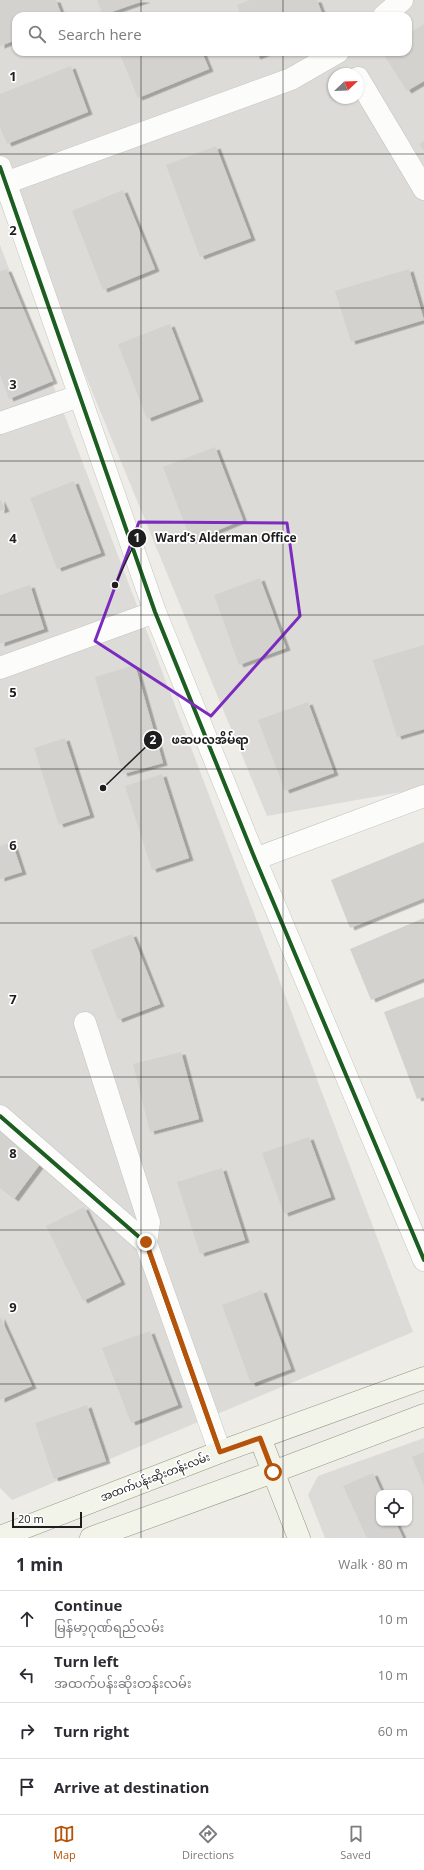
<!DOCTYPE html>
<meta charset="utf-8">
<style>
:root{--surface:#fff;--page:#f7f7f7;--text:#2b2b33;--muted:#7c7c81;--line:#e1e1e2;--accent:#b45309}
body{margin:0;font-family:"Open Sans","Noto Sans Myanmar",sans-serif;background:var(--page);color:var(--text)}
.controls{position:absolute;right:12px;bottom:12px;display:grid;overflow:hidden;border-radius:8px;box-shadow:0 1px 3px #0004}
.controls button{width:36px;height:36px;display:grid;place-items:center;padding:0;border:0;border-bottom:1px solid var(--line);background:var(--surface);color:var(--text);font:20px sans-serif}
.compass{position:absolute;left:328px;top:68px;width:36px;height:36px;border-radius:50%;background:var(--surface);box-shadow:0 1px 3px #0004;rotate:67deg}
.scale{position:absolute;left:12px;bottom:10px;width:70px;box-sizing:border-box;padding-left:4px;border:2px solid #1e1e1e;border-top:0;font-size:11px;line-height:14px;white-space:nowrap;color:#1e1e1e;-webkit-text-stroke:3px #fff;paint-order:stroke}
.stop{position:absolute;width:12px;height:12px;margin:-9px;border:3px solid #b45309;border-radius:50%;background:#fff}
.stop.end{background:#b45309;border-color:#fff;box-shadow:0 1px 4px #0008}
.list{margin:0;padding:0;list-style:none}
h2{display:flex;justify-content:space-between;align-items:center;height:52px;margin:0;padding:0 16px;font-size:17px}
h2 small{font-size:13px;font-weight:400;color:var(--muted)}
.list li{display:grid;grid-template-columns:26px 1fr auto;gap:12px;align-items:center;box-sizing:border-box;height:56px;padding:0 16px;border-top:1px solid var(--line)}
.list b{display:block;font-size:15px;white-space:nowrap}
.list p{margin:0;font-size:13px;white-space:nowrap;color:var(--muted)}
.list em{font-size:13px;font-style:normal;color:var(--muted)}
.icon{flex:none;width:22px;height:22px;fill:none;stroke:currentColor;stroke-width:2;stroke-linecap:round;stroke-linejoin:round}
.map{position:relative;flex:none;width:424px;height:1538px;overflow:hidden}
.search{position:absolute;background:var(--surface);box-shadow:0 1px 3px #0004;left:12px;right:12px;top:12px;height:44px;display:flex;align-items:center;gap:10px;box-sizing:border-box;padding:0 14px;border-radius:12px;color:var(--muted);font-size:15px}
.sheet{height:276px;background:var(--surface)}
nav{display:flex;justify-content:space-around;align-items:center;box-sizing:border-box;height:56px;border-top:1px solid var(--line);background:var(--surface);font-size:11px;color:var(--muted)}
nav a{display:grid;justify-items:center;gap:2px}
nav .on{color:var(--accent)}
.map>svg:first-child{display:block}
</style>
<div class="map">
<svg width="424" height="1538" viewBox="0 0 424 1538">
<defs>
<filter id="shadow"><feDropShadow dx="4.5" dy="2.5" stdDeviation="0" flood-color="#0004"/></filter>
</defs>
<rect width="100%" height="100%" fill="#edece7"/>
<path fill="#dcdbd8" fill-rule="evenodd" d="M0,0h424v788l-157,28 -267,-648zM16,16h392v36h-392zM334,74h24v24h-24z
M0,245l413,1087 -401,168 -12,-12z
M424,1438v100h-99l-17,-43 10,-19zM379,1493h30v30h-30z"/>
<path fill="#d4d2ce" filter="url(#shadow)" d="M0,0h56l6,16h-46v24l-16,6z
M97,0h49l-43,15z
M250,0h67l6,16h-82l-4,-11z
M424,24v57l-17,10 -25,-39h26v-18z
M119,52h83l7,17 -71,29z
M254,52h15l-13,5z
M71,66l17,46 -81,32 -7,-17v-33z
M424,141v10l-5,-7z
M216,146l35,92 -51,19 -34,-92z
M123,190l32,79 -52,21 -31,-79z
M7,269l46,112 -44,18 -9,-24v-104z
M409,269l15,51 -73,22 -16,-51z
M170,324l29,75 -52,20 -29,-75z
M215,447l28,73 -52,21 -28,-74z
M74,481l27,72 -44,16 -27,-71z
M0,499l5,10 -5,2z
M260,578l26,70 -47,17 -25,-70z
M30,585l14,44 -44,15v-49z
M424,645v84l-27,8 -24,-77z
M135,665l28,98 -40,11 -28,-97z
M308,702l26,71 -49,18 -27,-71z
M65,738l25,77 -31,10 -25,-77z
M162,774l27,84 -37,12 -27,-84z
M12,842l10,30 -22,7v-33z
M424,842v56l-74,30 -19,-48z
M424,918v60l-53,22 -21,-51z
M132,934l28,70 -42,16 -27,-70z
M424,997v100l-7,2 -33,-87z
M181,1052l18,67 -49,13 -17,-68z
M0,1124l44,35 -30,40 -14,-11z
M309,1137l22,60 -47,17 -22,-61z
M222,1168l23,72 -45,14 -23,-72z
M84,1207l37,75 -38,19 -37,-75z
M262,1290l29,79 -40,15 -29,-79z
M0,1316l32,70 -32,14z
M150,1331l28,74 -47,18 -29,-75z
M87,1405l19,56 -52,18 -19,-56z
M424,1452v34l-12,-29z
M373,1473l9,20h-3v30h17l7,15h-36l-24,-52z"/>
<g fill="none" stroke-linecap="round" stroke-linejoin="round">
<g stroke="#c5c5c3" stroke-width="23">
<path id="street" d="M384,16l18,-16
M358,78l66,111
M0,167l155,445 100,247 169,401
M0,185l291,-106 47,-27
M0,423l79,-27
M0,668l155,-56
M255,859l169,-63
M85,1023l64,199 -3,21
M0,1116l146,127 74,209"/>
</g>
<g stroke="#93977f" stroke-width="23">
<path id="secondary" d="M260,1438l39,100
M0,1537l220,-85 204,-74
M91,1538l182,-66 151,-57"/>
</g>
<use href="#street" stroke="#fcfcfb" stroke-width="22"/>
<use href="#secondary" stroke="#f2f4ea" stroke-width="22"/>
<g stroke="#fff" stroke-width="6">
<path id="cycleway" d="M0,167l155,445 100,247 169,401
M0,1116l146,127 74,209"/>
</g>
<use href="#cycleway" stroke="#1b5e20" stroke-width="4"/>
</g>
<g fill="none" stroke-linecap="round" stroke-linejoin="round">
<path stroke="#b45309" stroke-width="5" d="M146,1242l74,210 40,-14 13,34"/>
</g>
<path fill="none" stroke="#7b2cbf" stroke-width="3" stroke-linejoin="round" d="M139,522l148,1 13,93 -89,100 -116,-75z"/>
<path fill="none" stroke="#1e1e1e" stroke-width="1" stroke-opacity="0.55" d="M141,0v16M283,0v16M141,52v1486M283,52v1486M0,154h424M0,308h424M0,461h424M0,615h424M0,769h424M0,923h424M0,1077h424M0,1230h424M0,1384h424"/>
<g text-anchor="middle" stroke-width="3.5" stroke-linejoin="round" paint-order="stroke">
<g font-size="11" fill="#1e1e1e" stroke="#fff">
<text transform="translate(155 1477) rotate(-21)" y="4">အထက်ပန်းဆိုးတန်းလမ်း</text>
</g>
</g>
<g font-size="13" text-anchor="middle" font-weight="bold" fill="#1e1e1e" stroke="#fff" stroke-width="3.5" stroke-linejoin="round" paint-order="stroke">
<text x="13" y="81">1</text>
<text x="13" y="235">2</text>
<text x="13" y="389">3</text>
<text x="13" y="543">4</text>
<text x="13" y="697">5</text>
<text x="13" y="850">6</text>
<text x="13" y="1004">7</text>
<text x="13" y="1158">8</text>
<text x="13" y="1312">9</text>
</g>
<path fill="none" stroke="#1e1e1e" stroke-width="1.5" d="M115 585L137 538M103 788L153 740"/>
<g fill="#1e1e1e" stroke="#fff" stroke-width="1.5">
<circle cx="115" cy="585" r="4"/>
<circle cx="103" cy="788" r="4"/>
<circle cx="137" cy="538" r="10"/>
<circle cx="153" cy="740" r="10"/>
</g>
<g font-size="12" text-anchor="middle" font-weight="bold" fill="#fff">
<text x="137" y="542">1</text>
<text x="153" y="744">2</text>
</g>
<g font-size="12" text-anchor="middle" font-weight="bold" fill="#1e1e1e" stroke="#fff" stroke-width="3.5" stroke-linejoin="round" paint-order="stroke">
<text x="226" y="542">Ward’s Alderman Office</text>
<text x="210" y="744">ဖဆပလအိမ်ရာ</text>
</g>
</svg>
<div class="controls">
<button><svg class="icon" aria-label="locate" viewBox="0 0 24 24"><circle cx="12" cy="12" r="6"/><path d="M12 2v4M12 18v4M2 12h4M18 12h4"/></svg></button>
</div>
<svg class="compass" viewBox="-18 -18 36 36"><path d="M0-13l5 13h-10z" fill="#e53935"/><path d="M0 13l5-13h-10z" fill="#7c7c81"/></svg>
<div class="scale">20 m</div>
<div class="stop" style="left:273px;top:1472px"></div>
<div class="stop end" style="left:146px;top:1242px"></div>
<div class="search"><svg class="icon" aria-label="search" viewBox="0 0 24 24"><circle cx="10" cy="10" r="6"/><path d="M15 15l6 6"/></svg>Search here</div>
</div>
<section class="sheet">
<h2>1 min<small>Walk · 80 m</small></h2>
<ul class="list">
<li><svg class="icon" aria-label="ahead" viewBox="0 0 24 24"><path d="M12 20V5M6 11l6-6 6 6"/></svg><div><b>Continue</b><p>မြန်မာ့ဂုဏ်ရည်လမ်း</p></div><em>10 m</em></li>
<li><svg class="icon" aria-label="left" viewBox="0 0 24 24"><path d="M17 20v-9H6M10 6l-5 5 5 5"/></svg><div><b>Turn left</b><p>အထက်ပန်းဆိုးတန်းလမ်း</p></div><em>10 m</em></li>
<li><svg class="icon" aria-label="right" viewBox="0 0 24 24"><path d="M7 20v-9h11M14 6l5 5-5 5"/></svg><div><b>Turn right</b></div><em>60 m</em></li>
<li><svg class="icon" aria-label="arrive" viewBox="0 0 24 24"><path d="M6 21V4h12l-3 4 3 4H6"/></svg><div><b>Arrive at destination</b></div></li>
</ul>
</section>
<nav>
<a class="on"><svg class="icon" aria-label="map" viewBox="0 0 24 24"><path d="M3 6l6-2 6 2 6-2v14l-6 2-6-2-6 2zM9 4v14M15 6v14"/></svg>Map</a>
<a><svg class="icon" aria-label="directions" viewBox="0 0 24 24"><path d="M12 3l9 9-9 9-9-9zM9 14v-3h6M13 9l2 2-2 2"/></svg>Directions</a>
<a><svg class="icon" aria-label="saved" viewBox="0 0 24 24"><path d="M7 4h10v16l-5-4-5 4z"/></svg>Saved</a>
</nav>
